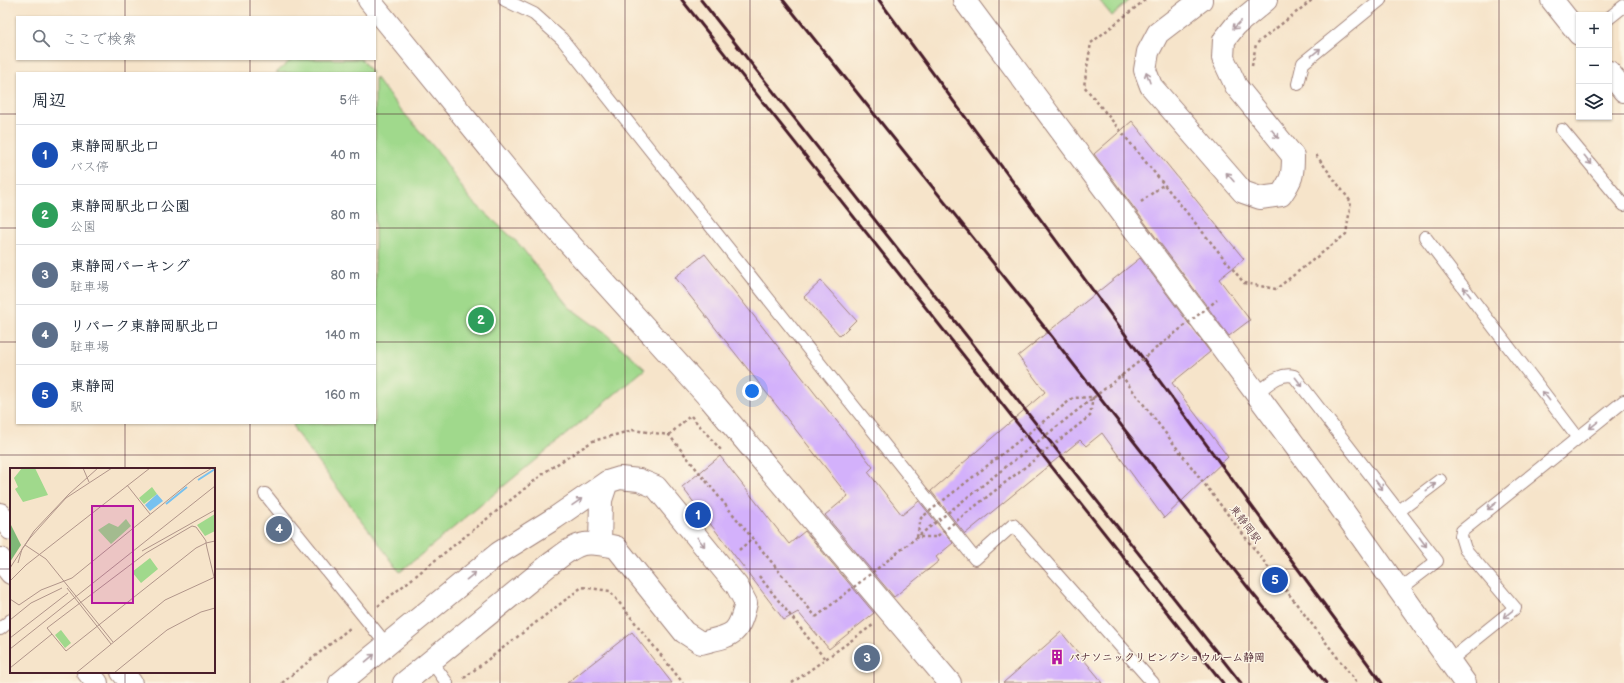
<!DOCTYPE html>
<html lang="ja">
<meta charset="utf-8">
<style>
:root{--surface:#fff;--page:#f2f2f3;--text:#1f2937;--muted:#747a83;--line:#e0e1e3;--accent:#b5179e}
body{margin:0;font-family:"Balsamiq Sans","Klee One",sans-serif;background:var(--page);color:var(--text)}
.controls{position:absolute;right:12px;top:12px;display:grid;overflow:hidden;border-radius:0px;box-shadow:0 1px 3px #0004}
.controls button{width:36px;height:36px;display:grid;place-items:center;padding:0;border:0;border-bottom:1px solid var(--line);background:var(--surface);color:var(--text);font:20px sans-serif}
.you{position:absolute;left:752px;top:391px;width:14px;height:14px;margin:-10px;border:3px solid #fff;border-radius:50%;background:#1a73e8;box-shadow:0 0 0 6px #1a73e833}
.badge{display:grid;place-items:center;width:26px;height:26px;border-radius:50%;background:var(--accent);color:#fff;font-size:13px;font-weight:700}
.pin{position:absolute;translate:-50% -50%;border:2px solid #fff;box-shadow:0 1px 4px #0006}
.list{margin:0;padding:0;list-style:none}
h2{display:flex;justify-content:space-between;align-items:center;height:52px;margin:0;padding:0 16px;font-size:17px}
h2 small{font-size:13px;font-weight:400;color:var(--muted)}
.list li{display:grid;grid-template-columns:26px 1fr auto;gap:12px;align-items:center;box-sizing:border-box;height:60px;padding:0 16px;border-top:1px solid var(--line)}
.list b{display:block;font-size:15px;white-space:nowrap}
.list p{margin:0;font-size:13px;white-space:nowrap;color:var(--muted)}
.list em{font-size:13px;font-style:normal;color:var(--muted)}
.icon{flex:none;width:22px;height:22px;fill:none;stroke:currentColor;stroke-width:2;stroke-linecap:round;stroke-linejoin:round}
.map{position:relative;flex:none;width:1624px;height:683px;overflow:hidden}
.search{position:absolute;background:var(--surface);box-shadow:0 1px 3px #0004;left:16px;top:16px;width:360px;height:44px;display:flex;align-items:center;gap:10px;box-sizing:border-box;padding:0 14px;border-radius:0px;color:var(--muted);font-size:15px}
.panel{position:absolute;background:var(--surface);box-shadow:0 1px 3px #0004;left:16px;top:72px;width:360px;height:352px;border-radius:0px}
.map>svg:first-child{display:block}
</style>
<div class="map">
<svg width="1624" height="683" viewBox="0 0 1624 683">
<rect width="100%" height="100%" fill="#fcf5e5"/>
<filter id="ink" filterUnits="userSpaceOnUse"><feTurbulence type="fractalNoise" baseFrequency=".025" numOctaves="2"/><feDisplacementMap in="SourceGraphic" scale="8" xChannelSelector="R" yChannelSelector="G"/><feConvolveMatrix kernelMatrix="1 2 1 2 8 2 1 2 1" color-interpolation-filters="sRGB"/></filter>
<filter id="wash" filterUnits="userSpaceOnUse"><feTurbulence type="fractalNoise" baseFrequency=".012" numOctaves="4" result="noise"/><feDisplacementMap in="SourceGraphic" scale="16" xChannelSelector="R" yChannelSelector="G"/><feGaussianBlur stdDeviation="0.9" result="paint"/><feColorMatrix in="noise" values="0 0 0 0 0 0 0 0 0 0 0 0 0 0 0 0 0 1.4 0 .05"/><feComposite in="paint" operator="in"/></filter>
<g filter="url(#wash)">
<rect width="100%" height="100%" fill="#f6e4ca"/>
<path fill="#a0d98c" stroke="#757c5c" d="M1099,0h31l-18,16z
M292,59h69l11,14h-96z
M375,77l21,27 44,50 29,44 49,45 51,64 37,27 39,35 -245,203 -105,-141 -2,-8h82z"/>
<g id="blocks">
<path fill="#d3b1fb" d="M1132,121l112,138 -25,20 31,41 -21,16 -135,-182z
M705,254l168,213 -5,5 34,43 17,-14 34,42 -17,14 3,4 -45,36 -69,-82 23,-19 -173,-219z
M1140,258l70,94 -38,31 56,74 -64,61 -62,-85 -16,13 -6,-6 -115,94 -34,-43 114,-99 -27,-36z
M821,281l35,39 -16,16 -36,-39z
M720,456l69,88 16,-13 69,82 -45,36 -31,-37 -14,8 -102,-133z
M632,632l40,51h-105z
M1061,632l42,51h-100z"/>
</g>
</g>
<g filter="url(#ink)">
<use href="#blocks" fill-opacity="0" stroke="#a0827a" stroke-width="1"/>
<g fill="none" stroke-linecap="round" stroke-linejoin="round">
<g stroke="#a0827a" stroke-width="14">
<path id="lane" d="M505,0l29,14 28,25 413,520 38,-34 140,158
M1609,18l15,-12
M1298,84l5,-21 77,-63
M1562,130l62,75
M1425,237l153,201
M1256,393c12,-8 23,-21 38,-17l143,185 -38,29
M265,494l121,150
M1399,511l41,-31
M0,629l11,-9
M431,661l16,22
M1449,661l66,-53 -50,-59 -4,-13 1,-5 162,-130"/>
</g>
<g stroke="#a0827a" stroke-width="24">
<path id="street" d="M1201,0l-43,33 -10,19 -3,18 6,16 92,106 17,6 21,-3c11,-16 12,-19 12,-39l-57,-70 -13,-28 1,-18 12,-15 30,-25
M600,544l1,-44 6,-18
M340,683l159,-130 56,-35 52,-36 13,-4 19,2 17,7 81,99 9,17c-8,34 -14,32 -45,40l-17,-11 -68,-85c-10,-2 -22,-5 -32,-3 -12,2 -25,14 -35,21l-145,118"/>
</g>
<g stroke="#a0827a" stroke-width="24">
<path id="secondary" d="M369,0l179,220 162,179 240,284
M964,0l372,501 129,182
M1552,0l27,34
M1609,72l15,19"/>
</g>
<g stroke="#a0827a" stroke-width="24">
<path id="highway" d="M0,514l11,15
M0,559l11,14
M88,672l9,11
M122,672l9,11"/>
</g>
<path stroke="#a0827a" stroke-width="2.5" stroke-dasharray="3 3" stroke-linecap="butt" d="M1145,0l-54,43 -7,43 160,197 32,6 70,-55 5,-32 -35,-47
M1252,66l4,-22 56,-44
M1141,202l23,-18
M1121,375l236,308
M691,416l30,34
M669,435l22,-20
M739,550l14,-12
M759,576l66,83
M378,606l170,-136 45,-29 40,-11 36,5 147,182
M464,678l118,-91 28,4 73,92
M282,683l68,-55
M792,683l81,-58"/>
<use href="#lane" stroke="#fff" stroke-width="12"/>
<use href="#street" stroke="#fff" stroke-width="22"/>
<use href="#secondary" stroke="#fff" stroke-width="22"/>
<use href="#highway" stroke="#fff" stroke-width="22"/>
<path stroke="#4a1f2b" stroke-width="3" d="M682,0l541,683
M701,0l540,683
M783,0l259,324 211,270 73,89
M879,0l503,683"/>
<path stroke="#a0827a" stroke-width="2.5" stroke-dasharray="3 3" stroke-linecap="butt" d="M1093,397l-3,19 -154,121h-19l4,-19 152,-120z
M816,617l401,-317"/>
</g>
<defs><path id="oneway-shaft" d="M-6 0H5M1.5-3L5.5 0L1.5 3" fill="none" stroke-width="1.6" stroke-linecap="round" stroke-linejoin="round"/></defs>
<g stroke="#ae9aa0">
<use href="#oneway-shaft" transform="translate(1237 25) rotate(135)"/>
<use href="#oneway-shaft" transform="translate(1316 52) rotate(-40)"/>
<use href="#oneway-shaft" transform="translate(1148 77) rotate(-109)"/>
<use href="#oneway-shaft" transform="translate(1275 134) rotate(51)"/>
<use href="#oneway-shaft" transform="translate(1588 160) rotate(51)"/>
<use href="#oneway-shaft" transform="translate(1230 177) rotate(-131)"/>
<use href="#oneway-shaft" transform="translate(1467 292) rotate(-128)"/>
<use href="#oneway-shaft" transform="translate(1299 382) rotate(52)"/>
<use href="#oneway-shaft" transform="translate(1546 396) rotate(-128)"/>
<use href="#oneway-shaft" transform="translate(1594 425) rotate(141)"/>
<use href="#oneway-shaft" transform="translate(1379 485) rotate(52)"/>
<use href="#oneway-shaft" transform="translate(1431 487) rotate(-38)"/>
<use href="#oneway-shaft" transform="translate(577 502) rotate(-35)"/>
<use href="#oneway-shaft" transform="translate(1492 506) rotate(141)"/>
<use href="#oneway-shaft" transform="translate(701 542) rotate(51)"/>
<use href="#oneway-shaft" transform="translate(1423 542) rotate(53)"/>
<use href="#oneway-shaft" transform="translate(471 576) rotate(-39)"/>
<use href="#oneway-shaft" transform="translate(1508 614) rotate(142)"/>
<use href="#oneway-shaft" transform="translate(370 658) rotate(-40)"/>
</g>
</g>
<path fill="none" stroke="#4a1f2b" stroke-width="1" stroke-opacity="0.55" d="M125,0v17M250,0v17M375,0v17M500,0v683M625,0v683M750,0v683M874,0v683M999,0v683M1124,0v683M1249,0v683M1374,0v683M1499,0v683M125,59v14M250,59v14M375,59v14M0,114h17M375,114h1204M1609,114h15M0,228h17M375,228h1249M0,342h17M375,342h1249M125,423v46M250,423v260M375,423v260M0,455h1624M0,569h11M214,569h1410M125,672v11"/>
<defs>
<g id="building-bare" transform="scale(1.2)"><path d="M-4-6H4V6H1V3H-1V6H-4ZM-2.5-4.3h1.7v1.8h-1.7ZM.8-4.3h1.7v1.8H.8ZM-2.5-1h1.7V.8h-1.7ZM.8-1h1.7V.8H.8Z" fill="#b5179e" stroke="#fcf5e5" stroke-width="2.5" paint-order="stroke"/></g>
</defs>
<g fill-rule="evenodd">
<use href="#building-bare" x="1057" y="657"/>
</g>
<g text-anchor="middle" stroke-width="3" stroke-linejoin="round" paint-order="stroke">
<g font-size="11" fill="#4a1f2b" stroke="#fcf5e5">
<text transform="translate(1246 524) rotate(53)" y="4">東静岡駅</text>
</g>
<g font-size="11" font-weight="bold" fill="#4a1f2b" stroke="#fcf5e5" text-anchor="start">
<text x="1069" y="661">パナソニックリビングショウルーム静岡</text>
</g>
</g>
<g transform="translate(10 468)">
<rect width="205" height="205" fill="#f6e4ca"/>
<path d="M12,0h13l13,27 -25,7 -8,-13 3,-2 -4,-9zM142,19l5,7 -13,10 -5,-6zM205,46v17l-10,5 -8,-11zM116,51l5,7 -20,18 -13,-14 11,-7 9,4zM140,90l8,11 -17,14 -9,-11zM51,162l10,13 -6,5 -10,-13z" fill="#a0d98c"/>
<path d="M0,55l11,22 -11,17z" fill="#80b978"/>
<path d="M147,26l6,7 -13,10 -5,-6z" fill="#76c1ef"/>
<path fill="none" stroke="#76c1ef" stroke-width="2" d="M188,12l17,-11M156,36l21,-17M205,73v21"/>
<path fill="none" stroke="#b1958a" stroke-width="1" d="M73,0l6,14M117,17l23,29M15,77l21,14 67,83M132,83l73,-41M8,95l4,-14 8,-11 36,-40 46,-30M0,100l24,-37 35,-37 29,-26M204,109l-7,-29 -1,-5v-2l-2,-3 -8,-11 -4,-1 -46,27 -99,75 19,23 130,-103 10,-5 9,-2M0,113l16,-16 124,-97M57,120l44,56M0,131l9,6 22,-15 31,-12 123,-100 17,-10M0,152l21,-17 31,-15M0,170l58,-45M0,181l205,-163M0,200l42,-34M66,205l89,-73 50,-23M104,205l53,-43 34,-18 14,-4"/>
<path fill="#b5179e" fill-opacity="0.15" stroke="#b5179e" stroke-width="2" d="M82,38h41v97h-41z"/>
<rect width="205" height="205" fill="none" stroke="#4a1f2b" stroke-width="2"/>
</g>
</svg>
<div class="controls">
<button>+</button>
<button>−</button>
<button><svg class="icon" aria-label="layers" viewBox="0 0 24 24"><path d="M12 4l9 5-9 5-9-5zM3 14l9 5 9-5"/></svg></button>
</div>
<div class="you"></div>
<div class="pin badge" style="left:698px;top:515px;background:#1a4fb4">1</div>
<div class="pin badge" style="left:481px;top:320px;background:#2e9e5b">2</div>
<div class="pin badge" style="left:867px;top:658px;background:#5c6f8a">3</div>
<div class="pin badge" style="left:279px;top:529px;background:#5c6f8a">4</div>
<div class="pin badge" style="left:1275px;top:580px;background:#1a4fb4">5</div>
<div class="search"><svg class="icon" aria-label="search" viewBox="0 0 24 24"><circle cx="10" cy="10" r="6"/><path d="M15 15l6 6"/></svg>ここで検索</div>
<section class="panel">
<h2>周辺<small>5件</small></h2>
<ul class="list">
<li><span class="badge" style="background:#1a4fb4">1</span><div><b>東静岡駅北口</b><p>バス停</p></div><em>40 m</em></li>
<li><span class="badge" style="background:#2e9e5b">2</span><div><b>東静岡駅北口公園</b><p>公園</p></div><em>80 m</em></li>
<li><span class="badge" style="background:#5c6f8a">3</span><div><b>東静岡パーキング</b><p>駐車場</p></div><em>80 m</em></li>
<li><span class="badge" style="background:#5c6f8a">4</span><div><b>リパーク東静岡駅北口</b><p>駐車場</p></div><em>140 m</em></li>
<li><span class="badge" style="background:#1a4fb4">5</span><div><b>東静岡</b><p>駅</p></div><em>160 m</em></li>
</ul>
</section>
</div>
